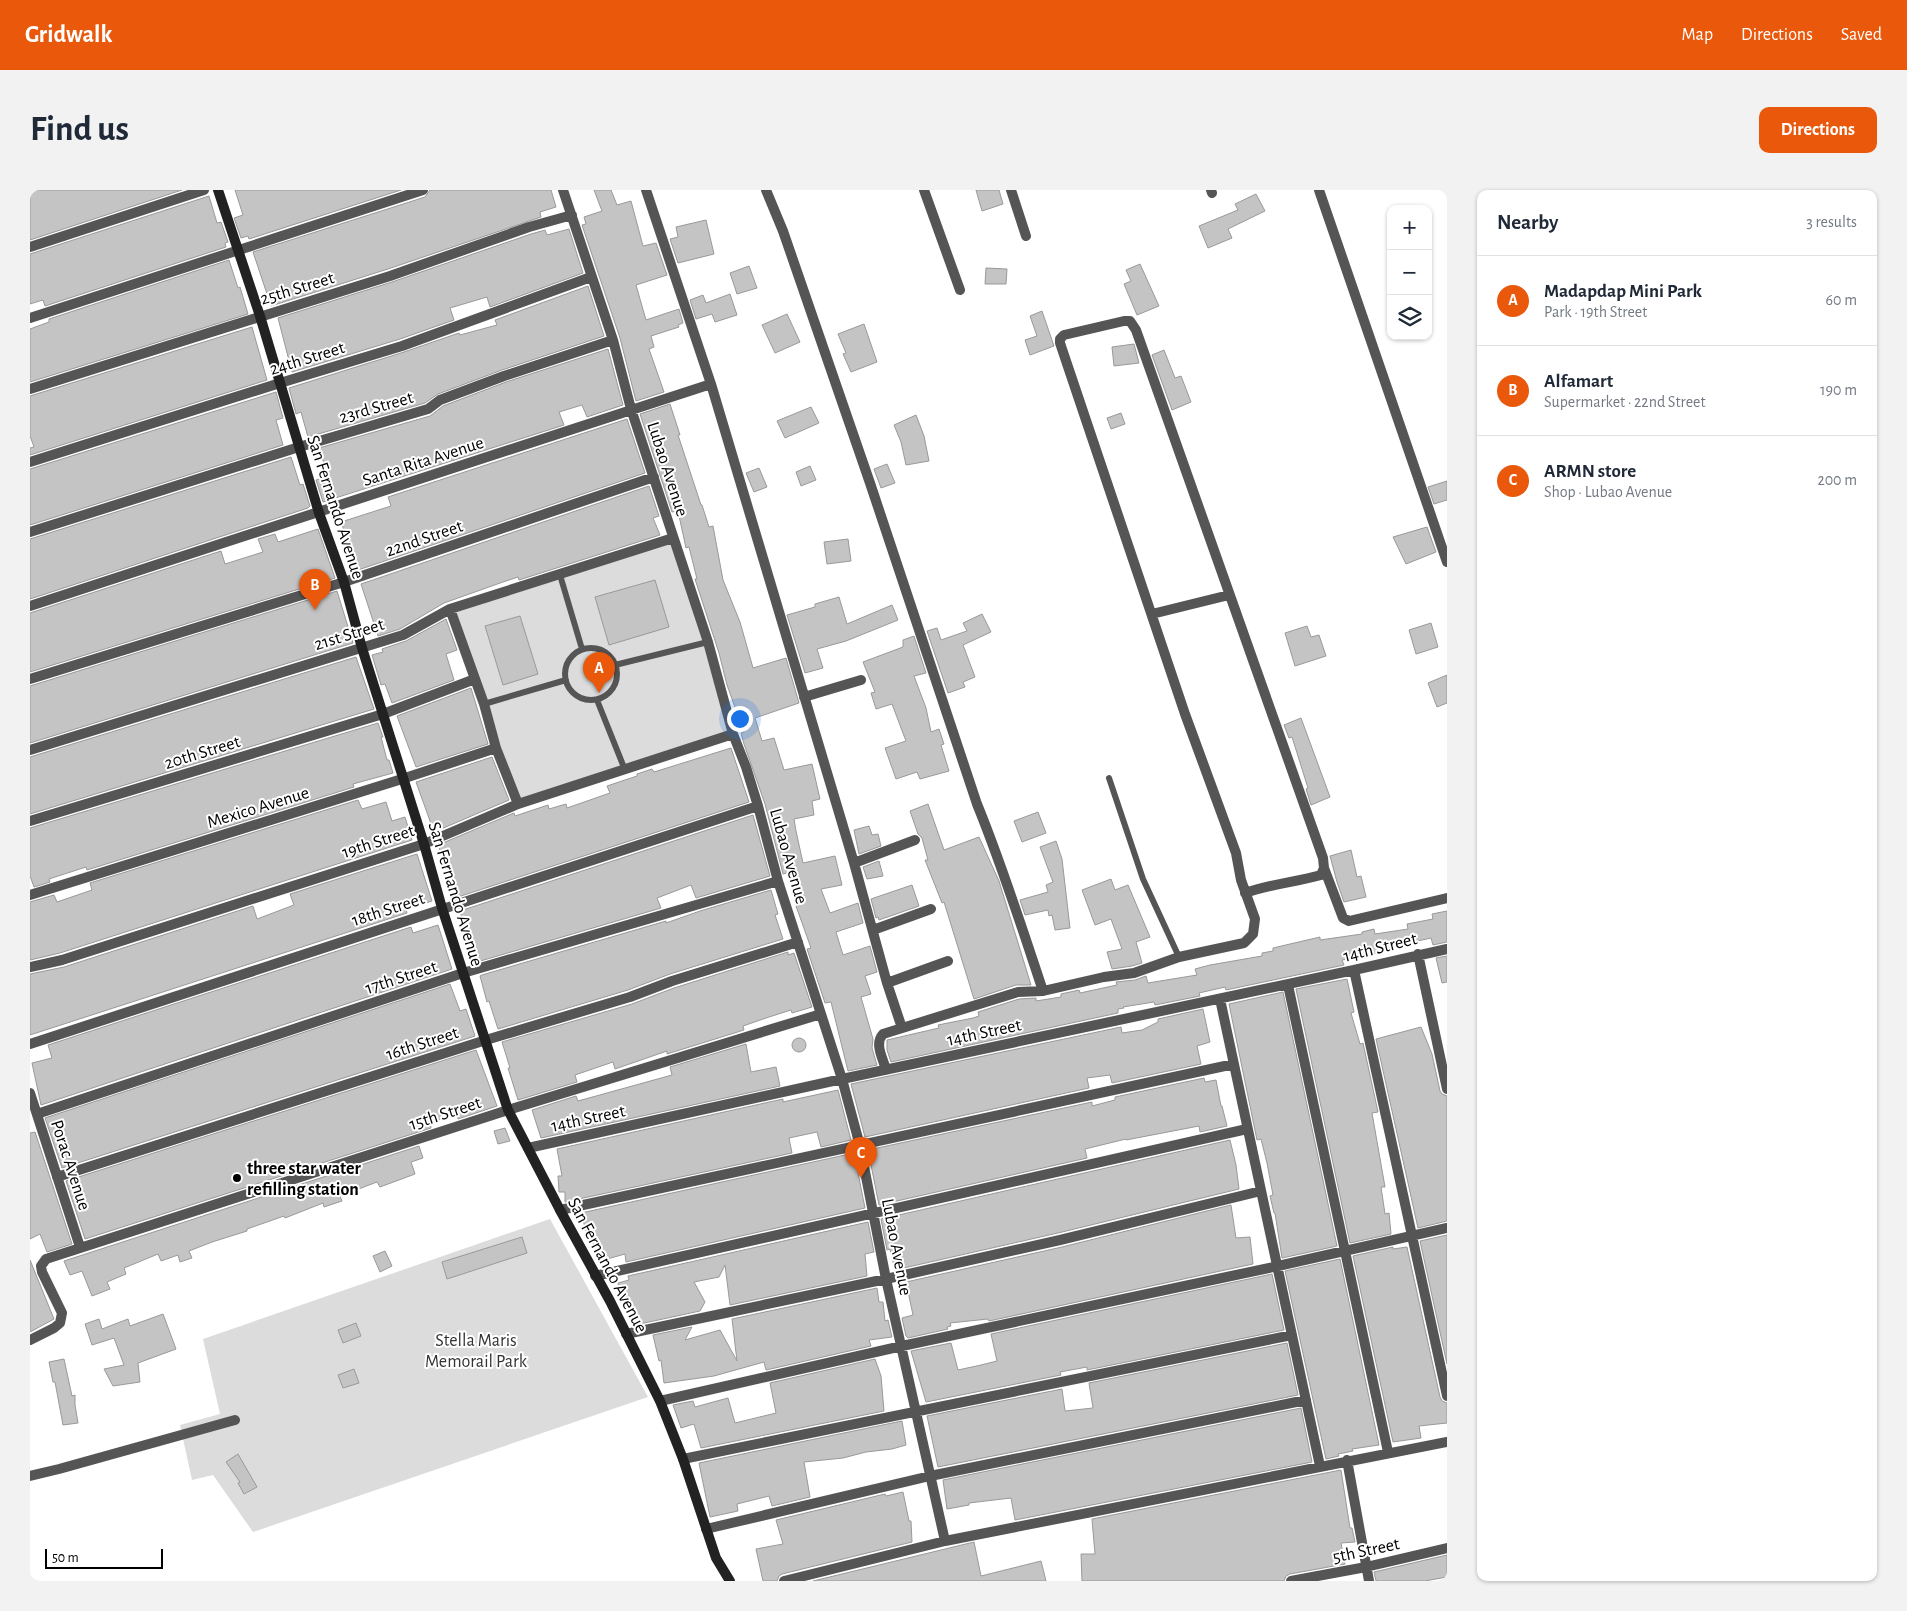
<!DOCTYPE html>
<meta charset="utf-8">
<style>
:root{--surface:#fff;--page:#f2f2f3;--text:#1f2937;--muted:#747a83;--line:#e0e1e3;--accent:#ea580c}
body{margin:0;font-family:"Alegreya Sans",sans-serif;background:var(--page);color:var(--text)}
.controls{position:absolute;right:15px;top:15px;display:grid;overflow:hidden;border-radius:10px;box-shadow:0 1px 4px #0004}
.controls button{width:45px;height:45px;display:grid;place-items:center;padding:0;border:0;border-bottom:1px solid var(--line);background:var(--surface);color:var(--text);font:25px sans-serif}
.scale{position:absolute;left:15px;bottom:12px;width:118px;box-sizing:border-box;padding-left:5px;border:2px solid #000;border-top:0;font-size:14px;line-height:18px;white-space:nowrap;color:#000;-webkit-text-stroke:4px #fff;paint-order:stroke}
.you{position:absolute;left:709px;top:528px;width:18px;height:18px;margin:-12px;border:4px solid #fff;border-radius:50%;background:#1a73e8;box-shadow:0 0 0 8px #1a73e833}
.badge{display:grid;place-items:center;width:32px;height:32px;border-radius:50%;background:var(--accent);color:#fff;font-size:16px;font-weight:700}
.pin{position:absolute;translate:-50% -41px;filter:drop-shadow(0 1px 2px #0008)}
.pin::after{content:'';position:absolute;top:26px;width:18px;height:15px;background:inherit;clip-path:polygon(0 0,100% 0,50% 100%)}
.list{margin:0;padding:0;list-style:none}
h2{display:flex;justify-content:space-between;align-items:center;height:65px;margin:0;padding:0 20px;font-size:21px}
h2 small{font-size:16px;font-weight:400;color:var(--muted)}
.list li{display:grid;grid-template-columns:32px 1fr auto;gap:15px;align-items:center;box-sizing:border-box;height:90px;padding:0 20px;border-top:1px solid var(--line)}
.list b{display:block;font-size:19px;white-space:nowrap}
.list p{margin:0;font-size:16px;white-space:nowrap;color:var(--muted)}
.list em{font-size:16px;font-style:normal;color:var(--muted)}
.icon{flex:none;width:28px;height:28px;fill:none;stroke:currentColor;stroke-width:2;stroke-linecap:round;stroke-linejoin:round}
.map{position:relative;flex:none;width:1417px;height:1391px;overflow:hidden;border-radius:10px}
header{display:flex;align-items:center;gap:30px;box-sizing:border-box;height:70px;padding:0 25px;background:var(--accent);color:#fff}
header strong{font-size:24px}
nav{display:flex;gap:28px;margin-inline-start:auto;font-size:18px}
.intro{display:flex;align-items:center;justify-content:space-between;box-sizing:border-box;height:120px;padding:0 30px}
h1{margin:0;font-size:35px}
.button{padding:12px 22px;border-radius:10px;background:var(--accent);color:#fff;font-size:18px;font-weight:700}
main{display:flex;gap:30px;padding:0 30px}
aside{flex:1;background:var(--surface);border-radius:10px;box-shadow:0 1px 4px #0004}
.map>svg:first-child{display:block}
</style>
<header>
<strong>Gridwalk</strong>
<nav><a>Map</a><a>Directions</a><a>Saved</a></nav>
</header>
<div class="intro"><h1>Find us</h1><a class="button">Directions</a></div>
<main>
<div class="map">
<svg width="1417" height="1391" viewBox="0 0 1417 1391">
<rect width="100%" height="100%" fill="#fff"/>
<path fill="#dcdcdc" d="M643,348l60,196 -215,70 -68,-195z
M520,1029l98,178 -395,135 -40,-57 -21,5 -12,-55 40,-11 -17,-75z"/>
<path fill="#c4c4c4" stroke="#999" d="M0,0h152l-152,50z
M205,0h166l-152,49 -1,-3 -7,2 -7,-20 9,-3z
M400,0h121l5,17 -16,5 1,5 -153,52 -117,37 -18,-54 172,-55z
M564,0h17l6,15 14,-4 12,45 13,-3 11,32 -31,10 10,35 33,-11 4,14 -5,2 1,2 -28,9 3,11 -5,2 15,43 -28,9 -16,-63 -38,-113 4,-1 -2,-7 18,-6z
M946,0h23l4,14 -21,7z
M1226,4l9,17 -37,18 4,9 -24,10 -9,-22 39,-16 -3,-6z
M179,6l8,27 4,-1 7,20 -3,1 1,4 -181,59 -2,-6 -13,4v-50z
M676,30l8,34 -36,9 -8,-24 8,-2 -2,-10z
M539,39l14,44 -93,34 -3,-10 -37,11 4,12 -54,19 -108,33 -14,-54 114,-36 139,-48 14,-4 2,5z
M199,70l9,28 2,-1 8,27 -218,68v-53l19,-7v-3z
M1110,74l19,42 -22,9 -13,-31 7,-3 -5,-11z
M719,76l8,22 -20,6 -7,-21z
M956,78l21,1 -1,15h-21z
M558,96l16,50 -102,34 -64,24 -13,9 -117,34 -7,-25 -5,2 -7,-26 115,-36 55,-19 1,2 37,-10 -2,-5z
M700,104l7,21 -22,7 -3,-8 -16,5 -6,-19 13,-5 3,8z
M1012,121l12,35 -24,9 -5,-15 12,-4 -7,-20z
M757,124l13,28 -25,11 -13,-28z
M834,134l13,38 -26,10 -8,-18 3,-1 -8,-19z
M222,137l15,53 -237,75v-7l4,-1 -4,-11v-40z
M1104,154l5,19 -25,3 -2,-19z
M578,159l15,56 -36,12 -5,-12 -23,7 5,13 -241,77 -7,-22 12,-4 -9,-28 111,-32 13,-10 63,-24z
M1134,160l11,28 6,-2 10,26 -19,8 -20,-55z
M246,202l7,26 -7,2 7,25 -253,80v-56z
M640,214l10,31h-2l23,70h1l7,22 4,-1 10,54 17,42 13,46 33,-10 13,45 -44,15 7,23 12,-3 10,32 28,-6 8,35 -8,2 2,14 -20,4 2,12 7,32 32,-7 7,29 -21,4 9,24 28,-10 5,20 -27,9 7,23 27,-9 7,26 -12,4 6,18 -10,3 12,42 -1,9 5,17 -29,6 -17,-69 -6,1 -18,-54 4,-1 -15,-42 4,-2 -9,-32 -8,2 -18,-70 -21,-60 -3,-11 3,-1 -17,-47 -8,-32 -24,-74h2l-8,-32 -3,1 -8,-37 -6,1 -32,-98z
M781,217l8,16 -34,15 -8,-17z
M1091,223l4,11 -14,5 -4,-11z
M886,225l8,21 5,25 -23,4 -5,-23 -7,-17z
M597,229l18,54 -290,98 -10,-28 3,-1 -7,-20 50,-16 -3,-9z
M261,267l8,25 1,3 3,-1 7,22 -2,2 -278,91v-60z
M857,274l8,19 -14,5 -7,-19z
M780,276l6,14 -15,6 -5,-14z
M729,278l8,19 -13,5 -8,-19z
M1417,291v19l-13,4 -6,-17z
M619,296l10,30 -6,2 7,17 -141,45 -1,-3 -15,5 -59,21 -44,26 -22,7 -17,-52z
M1397,337l9,25 -30,12 -13,-27z
M288,339l17,49 -305,94v-59l191,-62 4,13 38,-12 -5,-13 17,-5 3,8z
M818,349l3,22 -24,3 -3,-22z
M625,390l14,47 -60,18 -14,-48z
M307,401l16,52 -323,100v-57z
M809,407l8,27 45,-19 6,15 -52,21 -29,8 6,19 -18,5 -18,-58 28,-8v-3z
M952,424l9,18 -28,13 12,32 -12,5 2,5 -17,6 -21,-62 10,-3 4,12 26,-9 -4,-8z
M490,426l18,58 -35,11 -18,-59z
M416,429l11,31 -11,4 8,26 -62,23 -7,-19 -4,1 -9,-30 11,-3 -1,-3 24,-8z
M1401,433l7,24 -22,7 -7,-24z
M1277,436l4,11 8,-2 7,21 -31,10 -10,-33z
M884,446l12,37 -12,3 12,32 5,24 8,-3 5,15 -3,1 8,26 -29,8 -3,-7 -21,7 -11,-31 21,-7 -14,-37 -16,5 -5,-16 4,-1 -12,-30 40,-15v-7z
M326,467l18,52 -344,105v-57z
M1417,485v28l-10,4 -9,-24z
M441,498l17,56 -72,23 -19,-51z
M1271,528l29,79 -19,8 -5,-16 2,-1 -16,-51 -3,1 -5,-13z
M348,533l5,14h-2l6,23h2l4,13 -40,11 1,3 -267,83 -1,-3 -37,12 1,3 -16,5 -4,-11v-48z
M701,558l18,54 -291,95 -20,-52 76,-32 1,3 33,-11 1,4 17,-5 1,4 43,-15 -3,-7 30,-10v-2l15,-5 2,3z
M462,567l17,43 -75,32 -18,-50z
M328,610l4,9 24,-7 6,19 13,-4 7,23 -352,113 -30,7v-58l24,-7 3,7 35,-12 -2,-7z
M898,614l16,46 35,-13 20,44 32,104h-15l-42,14 -30,-97 -2,1 -17,-43h3l-6,-22 -4,-4 -8,-23z
M1008,622l8,21 -24,9 -8,-21z
M723,625l17,61 -74,22 -5,-13 -34,13 4,10 -184,54 -17,-50 3,-1v-1z
M839,636l3,9 6,-1 3,12 -22,8 -5,-24z
M1026,651l6,18 8,69 -15,2 -3,-15 -3,1 -1,-6 -23,5 -5,-15 28,-8 -2,-7 7,-3 -13,-35z
M1321,660l6,27 4,-1 5,21 -22,5 -7,-20 -7,-26z
M387,664l15,47 -26,8 1,4 -377,122v-61l34,-7 189,-61 4,13 37,-14 -4,-11z
M849,671l4,15 -16,3 -4,-12z
M1081,689l4,11 13,-5 22,52 -14,5 6,21 -10,3 -20,3 -5,-17 15,-3 -11,-30 -16,6 -13,-35z
M882,695l7,21 -40,14 -1,-3 -2,1 -5,-19z
M741,700l7,24 -3,1 8,24 -113,35 -42,16 -130,39 -9,-28 -2,1 -7,-26 2,-1 184,-54v2l34,-12z
M1417,721v31l-14,3 -2,-7 -53,12v3l-16,3v1l-20,3 2,5 -118,25 -1,-3 -26,6 1,3 -45,9 -1,-3 -31,5 1,1 -6,1v4l-227,49 -4,-12v-10l52,-12 -1,-3 35,-7 6,-2 -1,-4 41,-13 17,-1v3l25,-4v-3l18,-4 1,3 37,-8 -1,-3 19,-2 11,-4 2,7 49,-8 -2,-6 15,-4 52,-9v-3l11,-2v-3l47,-11v3l42,-6v-2l12,-3 1,5 33,-5 -1,-5 26,-5 -1,-5z
M408,735l14,44 -411,136 -9,-42 20,-5 -4,-13 363,-118 2,6z
M758,762v3l6,-2 18,54 -20,6 -1,-3 -22,7 -26,9 1,4 -77,24v-3l-52,18 -2,-7 -38,13 2,7 -59,18 -10,-32h2l-8,-26 130,-38 42,-16z
M1417,766v26l-5,1 -6,-25z
M1317,789l7,33 -3,1 9,31 3,-1 15,69 -6,1 13,74h-4l4,27 4,-1 2,21 -41,9 -54,-254z
M420,794l10,27 6,-2 9,27 -3,1 -410,131 -17,-50z
M1253,802l54,254 -55,12 -7,-45h-1l-4,-17 3,-1 -6,-32 -6,-24 -4,1 -28,-136z
M1173,819l7,33 -13,4 4,18 -89,19 -2,-8 -23,3 2,10 -224,49 -14,-53 270,-57 1,6 20,-3 16,-8v-3z
M1391,837l11,27 8,37 2,3 5,2v125l-29,7 -42,-189z
M762 855a7 7 0 1 1 14 0a7 7 0 1 1-14 0Z
M716,854l5,28 25,-5 4,19 -239,52 -9,-28 44,-14 2,5 94,-26 -2,-8z
M446,860l21,56 -39,13 -2,-5 -26,9 1,5 -346,111 -19,-58z
M1174,888l1,4 11,-2 5,26h1l5,20 -27,6 -1,-6 -73,14v-1l-41,10 2,9 -208,47 -11,-55 224,-48v4l23,-6v-3z
M808,900l13,50 -30,7 -4,-15 -28,6 3,15 -227,49v-10h-6l-1,-16h4l-5,-27 226,-50v3z
M475,938l5,13 -12,3 -4,-13z
M5,942l37,112 -25,8 -7,-18 -10,5v-106z
M1200,950l6,25 3,24 -181,44 -163,37 -5,-21 -3,1 -6,-31z
M389,956l4,12 -12,4 4,12 -35,13 -3,-5 -37,14 2,5 -18,6 -1,-4 -38,15 -1,-2 -37,13v2l-35,11 -23,9 3,7 -12,4 -2,-7 -17,6 -3,-7 -34,14 2,6 -19,8 3,7 -18,7 -10,-25 -12,4 -6,-14z
M824,963l11,55 -239,54 -1,-8 -25,7 -1,-13 -5,1 -2,-13 -4,2 -7,-25z
M1201,1015l5,33 14,-1 3,27 -264,57 -1,-2 -38,4 1,3 -4,1 1,2 -40,9 -2,-2 -4,-18 11,-3 -7,-33 156,-35z
M838,1032l6,30 -9,2 2,22 -137,29 -5,-40 -6,12 -25,5 11,20 -5,9 -65,14 -3,-22 -8,2 -6,-22 11,-3 -1,-4z
M1417,1045v129l-27,-123z
M492,1047l5,16 -80,26 -5,-17z
M1363,1057v2l14,-2 33,150 2,4 5,2v20l-28,3 2,12 -28,4 -40,-186z
M355,1061l7,15 -12,6 -7,-16z
M1310,1069l39,186 -27,4 1,2 -15,3 1,2 -13,3 -41,-188z
M0,1070l24,59 -24,13z
M1242,1084l12,56 -197,40v-3l-27,5 1,3 -135,27 -15,-51 40,-8 7,27 23,-5 16,-4 -6,-27z
M847,1098l2,14h4l2,19 3,-1 4,17 -23,3 2,6 -105,24 -2,-8 -50,14 -50,7 -3,-23 -2,1 -6,-26 39,-8 -7,13 35,-10 17,31 -5,-42z
M133,1124l13,35 -38,14 2,19 -27,4 -9,-17 20,-4 -10,-27 -22,7 -7,-21 14,-5 3,10 26,-10 2,7z
M326,1133l5,13 -18,7 -5,-13z
M1257,1153l11,52 -360,72 -11,-51 135,-27 3,22 28,-3 -4,-25z
M34,1169l8,37 3,-1v10l3,18 -15,2 -8,-43h-2l-4,-20z
M845,1169l6,17 3,35 -183,37 -7,-24 -13,4 -8,-23 20,-4 2,6 33,-9 7,25 41,-10 -6,-30z
M324,1179l5,14 -16,5 -5,-13z
M1271,1218l11,54 -297,58 -4,-22 -42,5v2l-22,4 -4,-29z
M872,1231l4,24 -14,4 -26,3 -23,6 -39,4 6,35 -38,9 -3,-10 -32,8 1,7 -28,6 -11,-54z
M208,1264l19,33 -13,7 -6,-11 2,-1 -14,-20z
M1311,1280l9,58h2l3,14 -14,1 4,21 -55,10 -4,2 -2,5h-202l-1,-27h14l-3,-35z
M873,1302l6,29h2l1,21 -130,32 -3,2 -2,5h-14l-7,-32 27,-5 -7,-24 109,-26 1,2z
M944,1352l7,34 60,-15 5,20h-233z
M1417,1365v22l-22,4h-49l-2,-9z"/>
<g fill="none" stroke-linecap="round" stroke-linejoin="round">
<path stroke="#555" stroke-width="6" d="M530,385l22,74
M535 484a26 26 0 1 1 52 0a26 26 0 1 1-52 0Z
M585,475l93,-23
M567,510l28,70
M454,514l82,-24
M1079,588l34,101 36,78"/>
<path stroke="#555" stroke-width="10" d="M533,0l50,150 18,69 77,233 25,92 13,33 12,39 20,75 64,198 18,67 26,133 59,262
M616,0l65,194 143,479 33,120 15,45
M736,0l17,41 87,252 107,321c25,61 45,124 66,187l-25,1 -135,42c-9,10 0,24 3,36
M894,0l36,100
M981,0l15,46
M1181,0l1,3
M1289,0l128,372
M0,57l174,-57
M0,128l393,-128
M0,199l360,-113 139,-49 43,-12
M0,272l250,-79 122,-37 189,-69
M0,342l269,-85 129,-38 12,-9 64,-24 109,-36
M0,416l681,-222
M420,419l34,95 12,44 22,56
M1122,424l77,-19
M0,489l314,-97 310,-105
M774,507l57,-17
M0,560l373,-115 47,-26 223,-71
M0,631l353,-107 92,-35
M824,673l61,-23
M1294,678l19,50 6,3 98,-23
M0,705l372,-116 94,-31
M843,740l58,-21
M1388,764l29,135
M0,777l32,-7 362,-116 94,-40 215,-70
M1324,780l93,426
M857,793l61,-22
M1258,795l100,467
M1013,801l61,-14 30,-4 45,-16 65,-14 9,-9 2,-15 -14,-39 -5,-27 -51,-139 -125,-371v-4l4,-4 60,-14h6l6,9 187,528 1,10 -3,7c-25,7 -51,9 -76,18
M1190,809l100,467
M0,854l728,-238
M0,903l50,154
M7,924l426,-141 315,-92
M498,958l314,-69 512,-109 93,-21
M27,987l429,-137 144,-43 42,-16 126,-39
M530,1020l674,-146
M565,1086l652,-147
M596,1144l260,-55 174,-39 201,-49
M0,1150l24,-12 6,-5 2,-10 -20,-41 -1,-6 5,-7 462,-149 313,-96
M630,1211l242,-55 376,-80 169,-38
M653,1269l609,-124
M1317,1270l22,121
M0,1286l29,-7 176,-49
M676,1339l224,-53 376,-76
M754,1391l161,-40 502,-99
M1261,1391l75,-14 81,-19"/>
<path stroke="#222" stroke-width="10" d="M188,0l42,126 59,197 25,69 18,66 62,196 18,64 66,202 52,100 50,91 50,100 23,58 33,99 14,23"/>
</g>
<circle fill="#000" stroke="#fff" stroke-width="2" cx="207" cy="988" r="5"/>
<g text-anchor="middle" stroke-width="4" stroke-linejoin="round" paint-order="stroke">
<g font-size="18" fill="#000" stroke="#fff">
<text transform="translate(267 98) rotate(-17)" y="6">25th Street</text>
<text transform="translate(277 168) rotate(-17)" y="6">24th Street</text>
<text transform="translate(346 217) rotate(-16)" y="6">23rd Street</text>
<text transform="translate(393 271) rotate(-18)" y="6">Santa Rita Avenue</text>
<text transform="translate(638 279) rotate(72)" y="6">Lubao Avenue</text>
<text transform="translate(306 317) rotate(72)" y="6">San Fernando Avenue</text>
<text transform="translate(394 348) rotate(-19)" y="6">22nd Street</text>
<text transform="translate(319 444) rotate(-17)" y="6">21st Street</text>
<text transform="translate(172 562) rotate(-17)" y="6">20th Street</text>
<text transform="translate(228 617) rotate(-17)" y="6">Mexico Avenue</text>
<text transform="translate(348 651) rotate(-18)" y="6">19th Street</text>
<text transform="translate(759 666) rotate(74)" y="6">Lubao Avenue</text>
<text transform="translate(426 704) rotate(73)" y="6">San Fernando Avenue</text>
<text transform="translate(358 719) rotate(-18)" y="6">18th Street</text>
<text transform="translate(1350 757) rotate(-14)" y="6">14th Street</text>
<text transform="translate(371 787) rotate(-18)" y="6">17th Street</text>
<text transform="translate(954 842) rotate(-12)" y="6">14th Street</text>
<text transform="translate(392 853) rotate(-18)" y="6">16th Street</text>
<text transform="translate(415 923) rotate(-18)" y="6">15th Street</text>
<text transform="translate(558 928) rotate(-12)" y="6">14th Street</text>
<text transform="translate(41 975) rotate(72)" y="6">Porac Avenue</text>
<text transform="translate(867 1057) rotate(79)" y="6">Lubao Avenue</text>
<text transform="translate(578 1075) rotate(62)" y="6">San Fernando Avenue</text>
<text transform="translate(1336 1360) rotate(-12)" y="6">5th Street</text>
</g>
<g font-size="18" font-weight="bold" fill="#000" stroke="#fff" text-anchor="start">
<text x="217" y="984">three star water<tspan x="217" dy="21">refilling station</tspan></text>
</g>
<g font-size="18" fill="#333" stroke="#fff">
<text x="446" y="1156">Stella Maris<tspan x="446" dy="21">Memorail Park</tspan></text>
</g>
</g>
</svg>
<div class="controls">
<button>+</button>
<button>−</button>
<button><svg class="icon" aria-label="layers" viewBox="0 0 24 24"><path d="M12 4l9 5-9 5-9-5zM3 14l9 5 9-5"/></svg></button>
</div>
<div class="scale">50 m</div>
<div class="you"></div>
<div class="pin badge" style="left:569px;top:503px">A</div>
<div class="pin badge" style="left:285px;top:420px">B</div>
<div class="pin badge" style="left:831px;top:988px">C</div>
</div>
<aside>
<h2>Nearby<small>3 results</small></h2>
<ul class="list">
<li><span class="badge">A</span><div><b>Madapdap Mini Park</b><p>Park · 19th Street</p></div><em>60 m</em></li>
<li><span class="badge">B</span><div><b>Alfamart</b><p>Supermarket · 22nd Street</p></div><em>190 m</em></li>
<li><span class="badge">C</span><div><b>ARMN store</b><p>Shop · Lubao Avenue</p></div><em>200 m</em></li>
</ul>
</aside>
</main>
